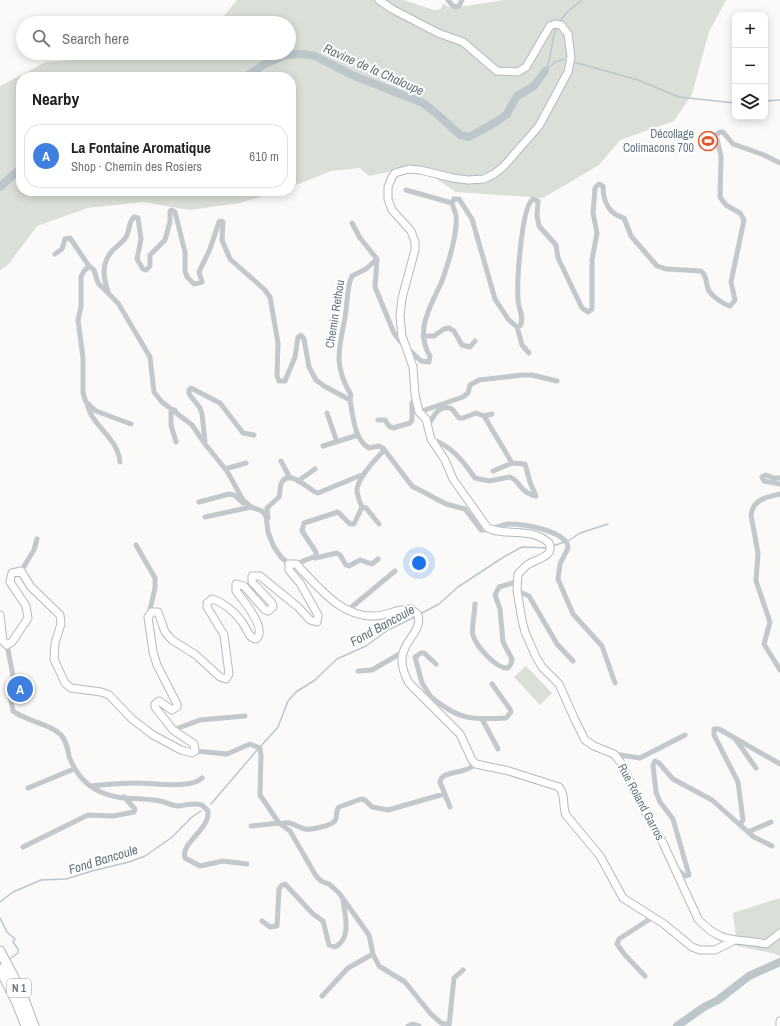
<!DOCTYPE html>
<meta charset="utf-8">
<style>
:root{--surface:#fff;--page:#f6f6f6;--text:#202124;--muted:#757577;--line:#e0e0e0;--accent:#e4572e}
body{margin:0;font-family:"Archivo Narrow",sans-serif;background:var(--page);color:var(--text)}
.controls{position:absolute;right:12px;top:12px;display:grid;overflow:hidden;border-radius:8px;box-shadow:0 2px 10px #0003}
.controls button{width:36px;height:36px;display:grid;place-items:center;padding:0;border:0;border-bottom:1px solid var(--line);background:var(--surface);color:var(--text);font:20px sans-serif}
.you{position:absolute;left:419px;top:563px;width:14px;height:14px;margin:-10px;border:3px solid #fff;border-radius:50%;background:#1a73e8;box-shadow:0 0 0 6px #1a73e833}
.badge{display:grid;place-items:center;width:26px;height:26px;border-radius:50%;background:var(--accent);color:#fff;font-size:13px;font-weight:700}
.pin{position:absolute;translate:-50% -50%;border:2px solid #fff;box-shadow:0 1px 4px #0006}
.list{margin:0;padding:0;list-style:none}
h2{display:flex;justify-content:space-between;align-items:center;height:52px;margin:0;padding:0 16px;font-size:17px}
h2 small{font-size:13px;font-weight:400;color:var(--muted)}
.list li{display:grid;grid-template-columns:26px 1fr auto;gap:12px;align-items:center;box-sizing:border-box;height:64px;margin:0 8px 8px;padding:0 8px;border:1px solid var(--line);border-radius:16px}
.list b{display:block;font-size:15px;white-space:nowrap}
.list p{margin:0;font-size:13px;white-space:nowrap;color:var(--muted)}
.list em{font-size:13px;font-style:normal;color:var(--muted)}
.icon{flex:none;width:22px;height:22px;fill:none;stroke:currentColor;stroke-width:2;stroke-linecap:round;stroke-linejoin:round}
.map{position:relative;flex:none;width:780px;height:1026px;overflow:hidden}
.search{position:absolute;background:var(--surface);box-shadow:0 2px 10px #0003;left:16px;top:16px;width:280px;height:44px;display:flex;align-items:center;gap:10px;box-sizing:border-box;padding:0 14px;border-radius:22px;color:var(--muted);font-size:15px}
.panel{position:absolute;background:var(--surface);box-shadow:0 2px 10px #0003;left:16px;top:72px;width:280px;height:124px;border-radius:16px}
.map>svg:first-child{display:block}
</style>
<div class="map">
<svg width="780" height="1026" viewBox="0 0 780 1026">
<rect width="100%" height="100%" fill="#fafaf8"/>
<path fill="#dadfd7" d="M237,0h166l31,10 7,-1 2,-5 9,4 53,-8h221l-17,32 -17,62 -18,27 -54,19 -21,25 -56,33 -87,-6 -39,-26 -48,10 -9,-8 -29,3 -40,16v-110h-270v114h258l-39,12 -50,7 -47,-8 -55,6 -51,18 -29,39 -8,5v-184l46,-24 120,-9h123v-30h-71z
M526,666l26,27 -12,12 -26,-28z
M780,898v58l-8,-3 -35,-7 -4,-33z"/>
<g fill="none" stroke-linecap="round" stroke-linejoin="round">
<path stroke="#bbc7cb" stroke-width="1.5" d="M559,22l9,-11 14,-11
M574,62l64,18 41,17 56,6
M546,70l9,-8 9,-3
M545,71c8,-14 5,-30 12,-44
M765,101l15,-1
M568,541l12,-8 28,-9
M553,546l11,-4
M420,614l19,-10 19,-17 44,-29 20,-11 25,1
M260,747l18,-20 10,-26 8,-9 19,-12 22,-21 29,-13 22,-16 27,-13
M211,804l47,-55
M0,902l13,-10 28,-12 25,-1 26,-8 37,-9 16,-6 26,-18 21,-21 9,-6
M0,918l7,14 8,7 -2,3 5,7v4l-7,5"/>
<path stroke="#bbc7cb" stroke-width="8" d="M245,77l20,-13 20,-9 18,-1 12,2 37,19 71,28 14,11 23,21 9,2 27,-15 11,-8 10,-18 17,-10 11,-15
M0,187l21,-19
M677,1026l27,-19 14,-7 31,-24 31,-14"/>
<g stroke="#b3babf" stroke-width="9">
<path id="secondary" d="M379,0l13,9 46,24 25,9 34,29 21,1 8,-5 24,-41 5,-2 6,1 7,9 3,23 -3,15 -29,54 -35,40 -10,8 -10,5 -16,1 -15,-2 -33,-8 -11,-1 -14,4 -3,4 -4,10v12l4,11 19,21 4,11v8l-13,48 -2,18 2,20 11,31 2,27 4,18 7,7 5,20 14,21 8,19 34,48c12,10 44,-1 62,16 6,14 -13,16 -22,22 -3,3 -6,6 -9,9l-1,17 5,29 3,12 11,25 6,10 17,17 16,36 10,20 9,6 20,8 7,9 24,49 18,31 35,76c25,27 37,18 68,25l14,-11
M0,615l3,26 4,4 5,-3 16,-24 -2,-12 -16,-24 2,-9 9,-2 10,16 29,28 1,9 -6,19 -1,16 11,24 6,5 30,4 8,3 23,24 21,16 28,15 11,3 3,-2 -1,-7 -21,-14 -18,-23v-3l4,-3 13,9 5,-3v-3l-20,-39 -4,-13 -5,-35 4,-5h6l7,20 7,8 24,15 24,22 6,2 3,-5 -5,-39 -17,-28v-4l5,-4c11,3 24,14 30,23 5,6 6,16 14,17 12,-10 -13,-39 -20,-48v-7l8,2 20,23 4,2 5,-4 -1,-4 -20,-21v-6h8l38,31 12,13 7,2 1,-7 -18,-32 -11,-13v-6h7c22,22 44,53 78,52 13,0 24,-8 37,-7l7,6c6,23 -31,29 -9,68l51,51 12,26 4,4 33,7 50,16c7,8 3,19 7,28l34,41 23,42 41,26 28,23 8,3h15l18,-9
M780,1026v-5"/>
</g>
<g stroke="#b4b9bd" stroke-width="11">
<path id="highway" d="M0,951l21,40 13,35
M0,969l17,34 9,23"/>
</g>
<path stroke="#c3c8cc" stroke-width="5" d="M448,0l4,5 3,2 4,-1 3,-6
M406,190l46,13
M352,223l8,15 17,21 -2,28 19,46 6,8 21,20 8,1 1,-6c-16,-26 1,-50 12,-75 6,-17 16,-48 14,-66 -1,-4 -3,-8 -4,-12l2,-4h5l13,20 23,80 13,20 9,8 3,-1c5,-8 -2,-18 -2,-27 -1,-17 3,-92 15,-100l5,2 -1,15 2,10 17,19 2,13 24,50 6,4 4,-3v-49l5,-27 -4,-20 2,-25 4,-4 4,2c0,14 5,28 21,32l7,18 26,30 9,3 35,2c7,5 4,13 8,20 4,6 14,13 21,15l5,-6 -4,-18 13,-62 -4,-7 -14,-8 -6,-8 1,-41 -5,-21 4,-3h3l10,12 31,11 16,8
M55,254l7,-5 3,-10 5,-1 19,28
M108,291c-5,-14 -7,-28 5,-41 4,-4 9,-7 13,-13 4,-6 2,-15 8,-20l4,1 3,21 -4,20 6,10 3,1 4,-4v-11l15,-15 5,-18v-11l2,-1 3,2 10,40v19l2,6 7,7 8,-2 -3,-10 11,-23 9,-27 2,-1 2,1 -1,18 8,19 35,31 5,7 8,46 -1,33 2,5h6l10,-24 3,-20 3,-2 3,4 5,28 7,13 8,6 26,14 1,-5c-18,-30 -12,-46 -6,-77 2,-13 2,-25 5,-37l2,-5 14,-7 11,-10
M517,327l5,18 7,8
M423,336h11l10,-7 5,-1 5,3 8,14 8,2 5,-6
M350,400c3,15 4,40 19,48l10,-2 4,2 29,38 34,18 19,5 16,21c10,1 18,-5 27,-6 13,-1 60,7 60,24l-8,16 -2,15 15,35 29,32 13,37
M87,403c4,23 31,34 33,59
M175,410l-4,2v13l5,17
M419,412l44,-15 5,-4 2,-8 9,-5 43,-5h10l25,6
M327,413l10,29
M378,420h7l4,6 4,2 17,-5 2,-3v-17l4,-4
M131,424l-35,-13 -10,-9 -3,-9v-35l-5,-38 3,-13v-30l3,-6 5,-5 5,4 4,13 20,20 32,54 4,35 8,10 30,23 13,19 22,27 16,29 8,7 11,4 4,5 2,16 6,15 7,10 8,7
M428,426c5,-9 11,-23 24,-17l7,9h4l13,-5 8,3
M431,439c21,7 32,22 44,39l14,3 21,-4c12,5 8,15 26,19l-6,-14 -5,-18 -13,-1 -28,-47 8,-2
M205,441l-3,-27 -2,-6 -11,-14v-4l2,-2 29,15 23,30 11,2
M323,446l35,-11
M281,461l9,17
M225,469l21,-6
M493,471l19,-8
M780,478h-6l-8,-3 -4,2 2,4 16,3
M298,481l17,-12
M780,494c-13,3 -27,5 -29,21l7,38 -2,28 14,41 -6,22 16,26
M199,502l30,-8 5,1 9,8
M362,507l4,1 13,16
M205,517l46,-10
M268,518l-1,-10 12,-11c2,-5 0,-11 3,-15 8,-14 29,10 36,11l46,-19
M136,545l19,33v10l-6,26
M315,558l22,-5 3,2 6,10 3,1 11,-6 12,4 6,-5
M296,564l20,-8v-4l-14,-21 2,-8 34,-11 12,12h4l8,-17c-2,-4 -4,-10 -5,-15 -1,-13 19,-33 27,-42
M21,571l13,-21 3,-11
M517,591l12,5 28,48 16,17
M475,604c0,7 -4,26 -2,31 3,11 23,34 35,33l3,-4 1,-5 -9,-17 -3,-33 -5,-14 4,-8 17,-5
M348,610l47,-39
M7,645l7,36 -4,15 3,15c14,11 37,12 49,25 4,6 6,13 7,20 6,17 17,30 34,37 18,8 39,4 57,8 6,1 12,5 18,5 9,-1 15,-4 24,-1l6,6c2,19 -28,32 -23,47l15,8 23,-5 24,3
M358,671l14,-1 31,-18
M431,697l-9,-14 -7,-26 6,-4h3l12,11
M427,700l4,-3c28,23 40,23 75,21l5,-6 -1,-3 -18,-25
M482,719l16,30
M173,730l27,-10 45,-4
M736,740l20,28
M195,751l32,3 23,-10 10,4 1,8 -1,39 19,28 11,8 26,45 5,5 8,3 10,9 30,42 4,19 6,12 26,16 25,31 11,10 8,2
M614,754l26,4 45,-23
M90,786c14,-1 29,-3 43,-3 17,-1 57,7 69,-5
M28,788l46,-19
M450,807l-10,-25c1,-12 25,-7 36,-18
M281,824c9,-4 15,3 24,5 6,1 25,-3 30,-8 3,-4 0,-10 4,-14l22,-8 4,1 7,7 16,3 56,-16
M740,825l14,12 18,9
M251,826l28,-3
M748,832l23,-10
M23,847l65,-32 25,1 21,-4 1,-3 -11,-12
M676,868l9,8 4,-1 -16,-56 -13,-17 -4,-10 -3,-27 2,-4 4,2 14,16 39,21 28,25 3,-5 -5,-38 -24,-47v-6h5l61,35
M262,921l8,6 7,-1 2,-37 3,-4 3,-1 28,30 10,7 6,24 6,2c17,-8 10,-32 8,-47
M645,976l-20,-21 -8,-11 2,-5 34,-22
M322,996l26,-28 25,-14
M408,1026l5,-2 6,2
M449,1026l5,-48 9,-8"/>
<use href="#secondary" stroke="#fff" stroke-width="7"/>
<use href="#highway" stroke="#fff" stroke-width="9"/>
</g>
<defs>
<g id="stadium-ring" transform="scale(1)"><circle r="9.5" fill="#fff" stroke="#e4572e" stroke-width="1.5"/><path d="M0-5a6.5 5 0 1 0 0 10a6.5 5 0 1 0 0-10ZM-3.5-1.8h7v3.6h-7Z" fill="#e4572e"/></g>
</defs>
<g fill-rule="evenodd">
<use href="#stadium-ring" x="708" y="141"/>
</g>
<g text-anchor="middle" stroke-width="4" stroke-linejoin="round" paint-order="stroke">
<rect fill="#fff" stroke="#939fa8" stroke-width="1" x="7" y="979" width="24" height="18" rx="3"/>
<g font-size="11" font-weight="bold" fill="#657683">
<text x="19" y="992">N 1</text>
</g>
<g font-size="12" fill="#657683" stroke="#fff" text-anchor="end">
<text x="694" y="138">Décollage<tspan x="694" dy="14">Colimacons 700</tspan></text>
</g>
<g font-size="12" fill="#657683" stroke="#fff">
<text transform="translate(335 314) rotate(-81)" y="4">Chemin Rethou</text>
<text transform="translate(641 802) rotate(62)" y="4">Rue Roland Garros</text>
</g>
<g font-size="13" font-style="italic" fill="#60757c" stroke="#fff">
<text transform="translate(374 69) rotate(24)" y="5">Ravine de la Chaloupe</text>
<text transform="translate(382 625) rotate(-29)" y="5">Fond Bancoule</text>
<text transform="translate(103 859) rotate(-17)" y="5">Fond Bancoule</text>
</g>
</g>
</svg>
<div class="controls">
<button>+</button>
<button>−</button>
<button><svg class="icon" aria-label="layers" viewBox="0 0 24 24"><path d="M12 4l9 5-9 5-9-5zM3 14l9 5 9-5"/></svg></button>
</div>
<div class="you"></div>
<div class="pin badge" style="left:20px;top:689px;background:#3f7fe0">A</div>
<div class="search"><svg class="icon" aria-label="search" viewBox="0 0 24 24"><circle cx="10" cy="10" r="6"/><path d="M15 15l6 6"/></svg>Search here</div>
<section class="panel">
<h2>Nearby<small></small></h2>
<ul class="list">
<li><span class="badge" style="background:#3f7fe0">A</span><div><b>La Fontaine Aromatique</b><p>Shop · Chemin des Rosiers</p></div><em>610 m</em></li>
</ul>
</section>
</div>
